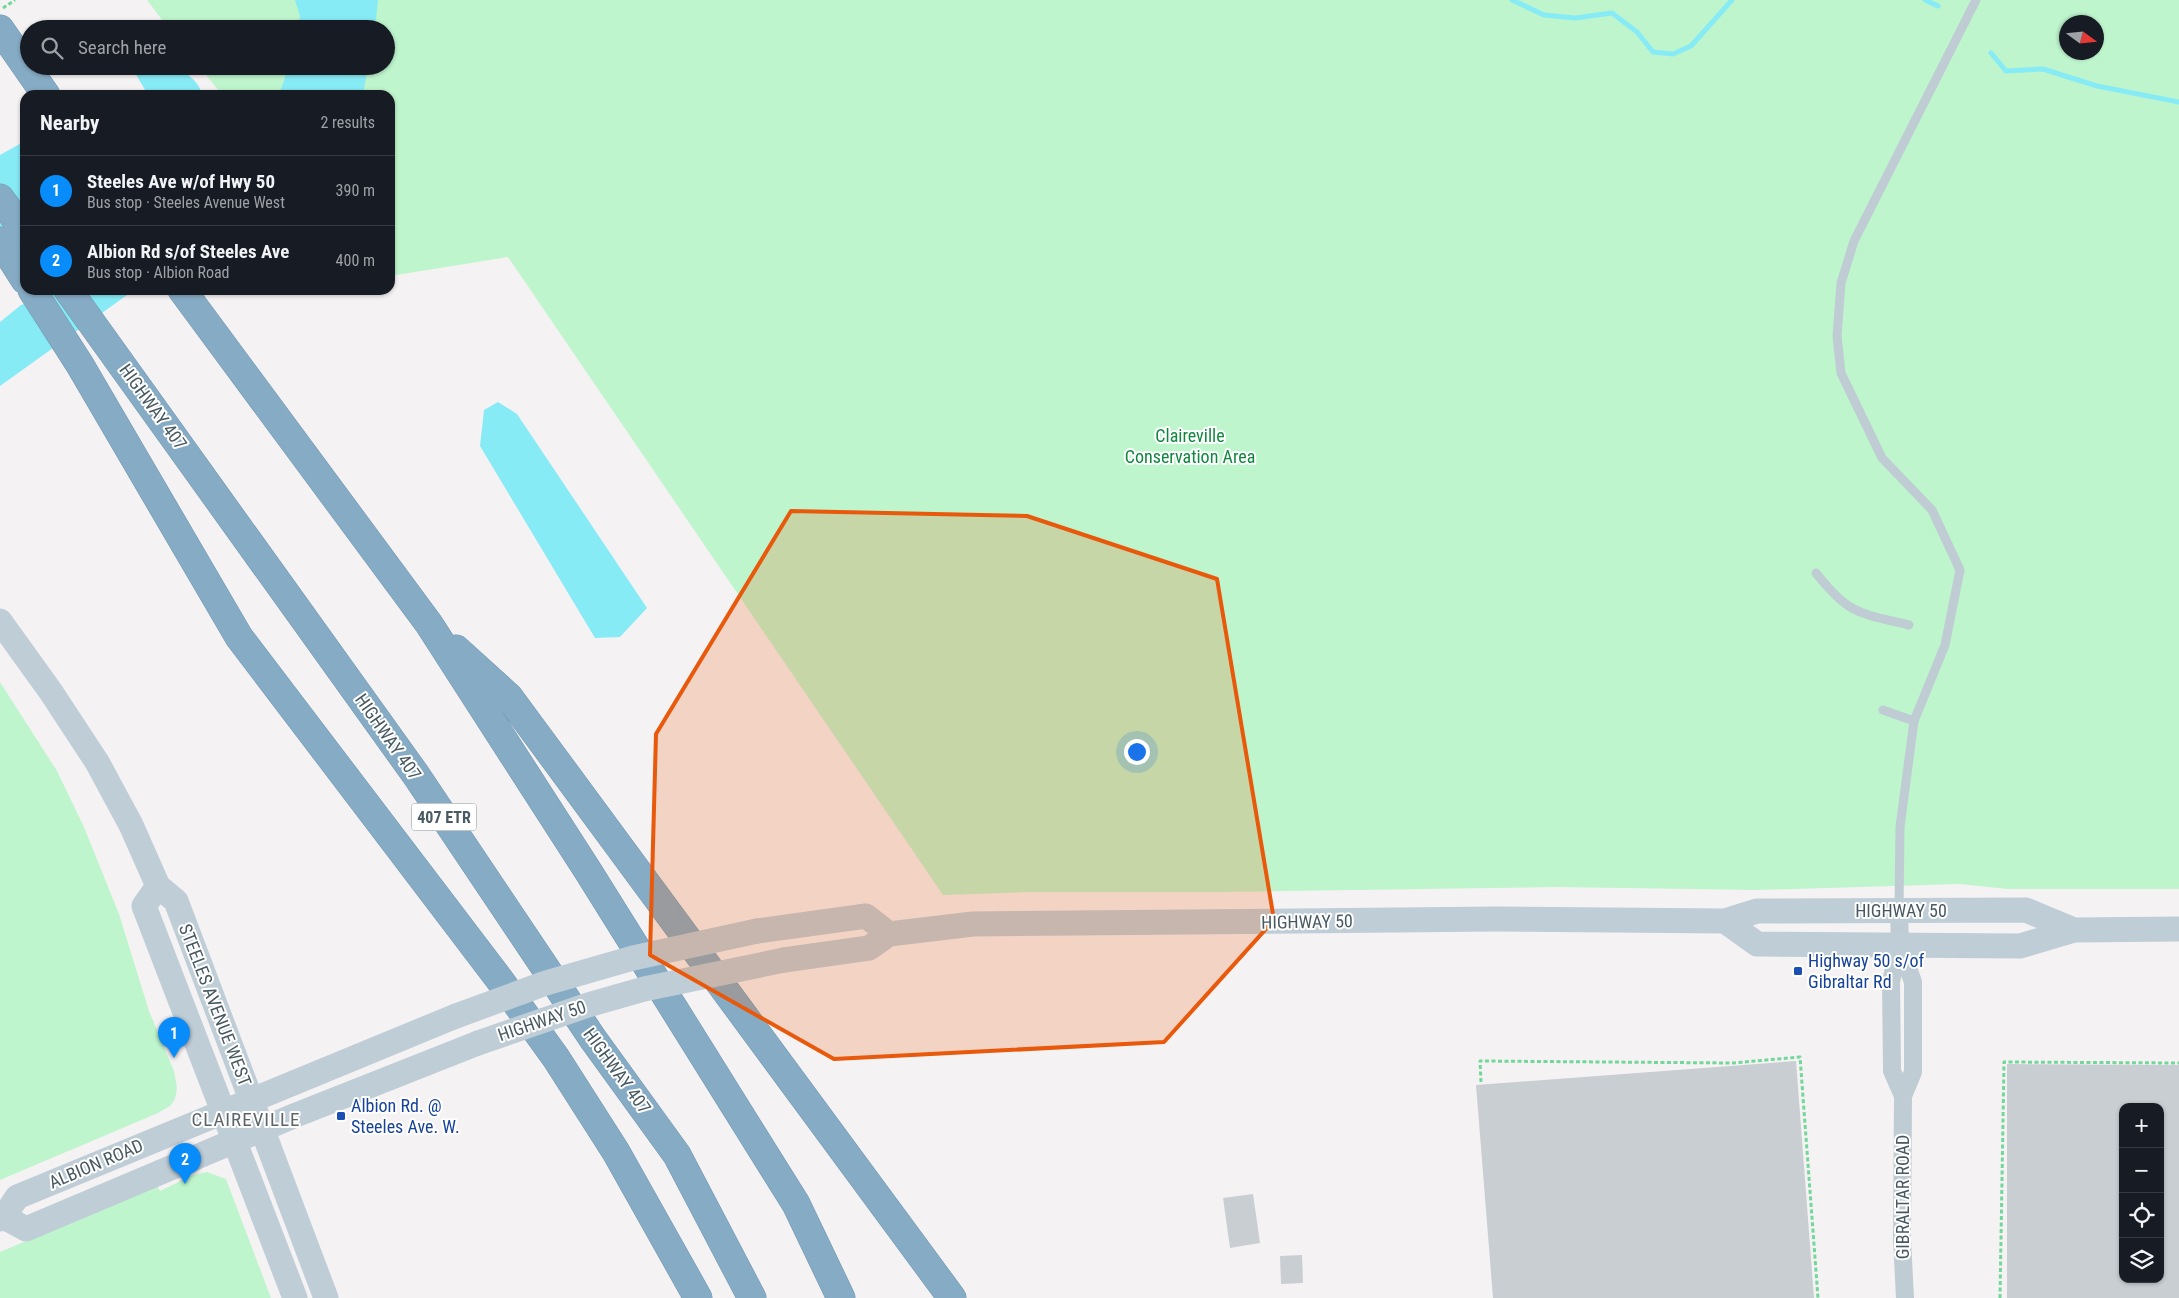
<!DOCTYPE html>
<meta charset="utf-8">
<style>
:root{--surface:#171b24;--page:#20242c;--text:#f1f3f6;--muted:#9ea1a6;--line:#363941;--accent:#088cf9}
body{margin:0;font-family:"Roboto Condensed",sans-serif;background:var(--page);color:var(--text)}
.controls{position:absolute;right:15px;bottom:15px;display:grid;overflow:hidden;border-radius:10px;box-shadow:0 1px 4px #0004}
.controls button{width:45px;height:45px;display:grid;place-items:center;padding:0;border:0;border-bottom:1px solid var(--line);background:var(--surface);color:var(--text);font:25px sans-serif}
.compass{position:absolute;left:2059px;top:15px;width:45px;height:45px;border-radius:50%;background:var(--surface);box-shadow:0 1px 4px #0004;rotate:105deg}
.you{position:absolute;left:1136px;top:751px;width:18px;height:18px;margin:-12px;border:4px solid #fff;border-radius:50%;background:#1a73e8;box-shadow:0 0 0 8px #1a73e833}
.badge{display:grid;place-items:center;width:32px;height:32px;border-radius:50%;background:var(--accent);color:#fff;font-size:16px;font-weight:700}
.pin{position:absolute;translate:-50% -41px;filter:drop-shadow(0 1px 2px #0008)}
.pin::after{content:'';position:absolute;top:26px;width:18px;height:15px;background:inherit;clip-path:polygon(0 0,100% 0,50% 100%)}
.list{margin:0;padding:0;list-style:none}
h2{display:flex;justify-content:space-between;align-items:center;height:65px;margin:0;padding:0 20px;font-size:21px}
h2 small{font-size:16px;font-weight:400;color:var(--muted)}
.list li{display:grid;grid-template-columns:32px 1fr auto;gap:15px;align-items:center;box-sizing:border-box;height:70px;padding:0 20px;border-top:1px solid var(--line)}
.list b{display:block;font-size:19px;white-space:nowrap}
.list p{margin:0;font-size:16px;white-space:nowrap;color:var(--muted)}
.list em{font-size:16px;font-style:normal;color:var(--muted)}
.icon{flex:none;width:28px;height:28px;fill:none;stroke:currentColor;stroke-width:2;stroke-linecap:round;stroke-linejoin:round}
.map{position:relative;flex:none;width:2179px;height:1298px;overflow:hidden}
.search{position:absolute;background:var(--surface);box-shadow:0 1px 4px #0004;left:20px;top:20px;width:375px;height:55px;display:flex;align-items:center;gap:12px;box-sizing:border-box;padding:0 18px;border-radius:28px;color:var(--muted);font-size:19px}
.panel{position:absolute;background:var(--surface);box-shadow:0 1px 4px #0004;left:20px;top:90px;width:375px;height:205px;border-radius:15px}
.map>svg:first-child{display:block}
</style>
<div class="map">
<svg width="2179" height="1298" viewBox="0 0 2179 1298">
<rect width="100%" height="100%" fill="#f5f2f3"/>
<path fill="#bef5cd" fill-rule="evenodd" d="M147,0h2032v889h-171l-49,-5 -202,6 -202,-3 -338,5h-186l-88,3 -435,-638 -118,19v-181h-168l-23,-29h187v-37h-217zM2066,22h30v30h-30z
M0,682l57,89 27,56 35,87 30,97 25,60 3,17 -2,11 -5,7 -12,7 -158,67z
M207,1172l19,7 45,119h-271v-46l157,-66 3,5 33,-16z"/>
<path fill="#87ebf6" d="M295,0h83l-3,29h-77l2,-13z
M131,66c11,0 35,-3 44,1 11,4 26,17 27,28h-54z
M289,66h79l-5,29h-84z
M25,141v103l-25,12v-101z
M60,290h74l-134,96v-64l21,-17z
M498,402l19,12 130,194 -27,29 -25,1 -115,-192 4,-36z"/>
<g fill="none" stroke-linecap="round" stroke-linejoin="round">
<path stroke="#87ebf6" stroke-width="5" d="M1512,0l32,15 31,3 37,-5 25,19 16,20 20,2 18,-8 41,-46
M1925,0l13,6
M1991,53l15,18 37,-2 54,17 82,16"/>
</g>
<path fill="#c9ced2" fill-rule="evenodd" d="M1796,1061l18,237h-321l-17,-213z
M2007,1064l172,1v233h-172zM2123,1107h37v172h-37z
M1253,1194l7,49 -30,5 -7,-50z
M1302,1255l1,28 -22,1 -1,-28z"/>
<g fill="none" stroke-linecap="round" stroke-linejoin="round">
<g stroke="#7197b1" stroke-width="29">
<path id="motorway" d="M0,29l46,66
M0,198l25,34
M0,241l25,39
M32,290l48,75 159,272 260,342 57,79 60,94 82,146
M68,290l348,485 177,264 84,116 75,143
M182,290l247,334 159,247 208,333 45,94
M456,649l53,48 443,601"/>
</g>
<path stroke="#72d79a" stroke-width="3" stroke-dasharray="4 2.5" stroke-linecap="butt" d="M3,8l12,-8
M1481,1082l-1,-21 253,2 67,-6 18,241
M2000,1298l4,-236 175,1"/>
<path stroke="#bfccd3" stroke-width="9" d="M1816,573c33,42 43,40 93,52
M1883,710l31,11
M1899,909l1,-82 14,-106 31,-76 15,-75 -28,-60 -50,-52 -41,-85 -4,-37 4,-53 13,-42 122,-241"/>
<path stroke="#bfccd3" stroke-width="18" d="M1899,911l1,34 -9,36 1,90 11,25
M1900,945l13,37v90l-10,24 -1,143 3,59"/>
<path stroke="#bfcdd7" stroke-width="25" d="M0,621l51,71 46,70 34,63 27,61 18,15 150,397
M158,886l-14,20 151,392
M1725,921l32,23 263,2 54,-16 105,-1
M757,931l109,-15 23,18
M784,960l85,-12 20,-14 84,-10 524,-5 228,2 32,-10 269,-1 48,20
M4,1217l22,12 270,-114 182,-72
M0,1219l4,-2 13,-20 439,-181"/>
<use href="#motorway" stroke="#86acc5" stroke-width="28"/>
<path stroke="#bfcdd7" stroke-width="25" d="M456,1016l90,-33 87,-25 124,-27
M478,1043l110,-38 56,-16 140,-29"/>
</g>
<path fill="#e8590c" fill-opacity="0.2" stroke="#e8590c" stroke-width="4" stroke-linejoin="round" d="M791,511l236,5 190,63 57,341 -110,122 -330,17 -184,-104 6,-221z"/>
<g fill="#1a4fb4" stroke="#fff" stroke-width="2">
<rect x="1793" y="966" width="10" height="10" rx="2.5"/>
<rect x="336" y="1111" width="10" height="10" rx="2.5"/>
</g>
<g text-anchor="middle" stroke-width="4" stroke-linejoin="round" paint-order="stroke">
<rect fill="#fff" stroke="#7f8b91" stroke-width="1" x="411.5" y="803.5" width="65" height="27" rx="4"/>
<g font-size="16" font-weight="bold" fill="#485962">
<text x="444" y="823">407 ETR</text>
</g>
<g font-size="18" fill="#485962" stroke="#fff">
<text transform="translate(153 407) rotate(54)" y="6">HIGHWAY 407</text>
<text transform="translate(388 737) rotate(55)" y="6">HIGHWAY 407</text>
<text x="1901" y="917">HIGHWAY 50</text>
<text transform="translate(1307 922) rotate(-1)" y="6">HIGHWAY 50</text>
<text transform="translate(215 1005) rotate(69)" y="6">STEELES AVENUE WEST</text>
<text transform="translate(542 1021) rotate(-19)" y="6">HIGHWAY 50</text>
<text transform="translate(617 1071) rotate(54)" y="6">HIGHWAY 407</text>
<text transform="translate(96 1164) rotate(-23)" y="6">ALBION ROAD</text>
<text transform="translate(1903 1197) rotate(-90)" y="6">GIBRALTAR ROAD</text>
</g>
<g font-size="18" fill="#0e883e" stroke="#fff">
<text x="1190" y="442">Claireville<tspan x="1190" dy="21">Conservation Area</tspan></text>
</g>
<g font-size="18" fill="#164399" stroke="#fff" text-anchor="start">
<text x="1808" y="967">Highway 50 s/of<tspan x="1808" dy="21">Gibraltar Rd</tspan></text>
<text x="351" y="1112">Albion Rd. @<tspan x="351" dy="21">Steeles Ave. W.</tspan></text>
</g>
<g font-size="19" letter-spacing="1" fill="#5e6468" stroke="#fff">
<text x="246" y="1126">CLAIREVILLE</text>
</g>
</g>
</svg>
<div class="controls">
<button>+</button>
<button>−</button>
<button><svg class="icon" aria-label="locate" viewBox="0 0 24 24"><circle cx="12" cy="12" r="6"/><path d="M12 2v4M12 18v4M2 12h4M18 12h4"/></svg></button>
<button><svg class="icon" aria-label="layers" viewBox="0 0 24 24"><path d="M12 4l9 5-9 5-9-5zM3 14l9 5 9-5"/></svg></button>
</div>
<svg class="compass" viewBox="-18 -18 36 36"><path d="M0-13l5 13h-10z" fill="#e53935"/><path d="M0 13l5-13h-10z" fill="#9ea1a6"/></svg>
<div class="you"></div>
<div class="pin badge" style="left:174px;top:1058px">1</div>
<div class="pin badge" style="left:185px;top:1184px">2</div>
<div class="search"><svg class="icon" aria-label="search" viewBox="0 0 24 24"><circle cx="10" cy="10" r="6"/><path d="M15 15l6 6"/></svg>Search here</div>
<section class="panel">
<h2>Nearby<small>2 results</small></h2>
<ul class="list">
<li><span class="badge">1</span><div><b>Steeles Ave w/of Hwy 50</b><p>Bus stop · Steeles Avenue West</p></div><em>390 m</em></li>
<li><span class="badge">2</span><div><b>Albion Rd s/of Steeles Ave</b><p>Bus stop · Albion Road</p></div><em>400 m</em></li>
</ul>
</section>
</div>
